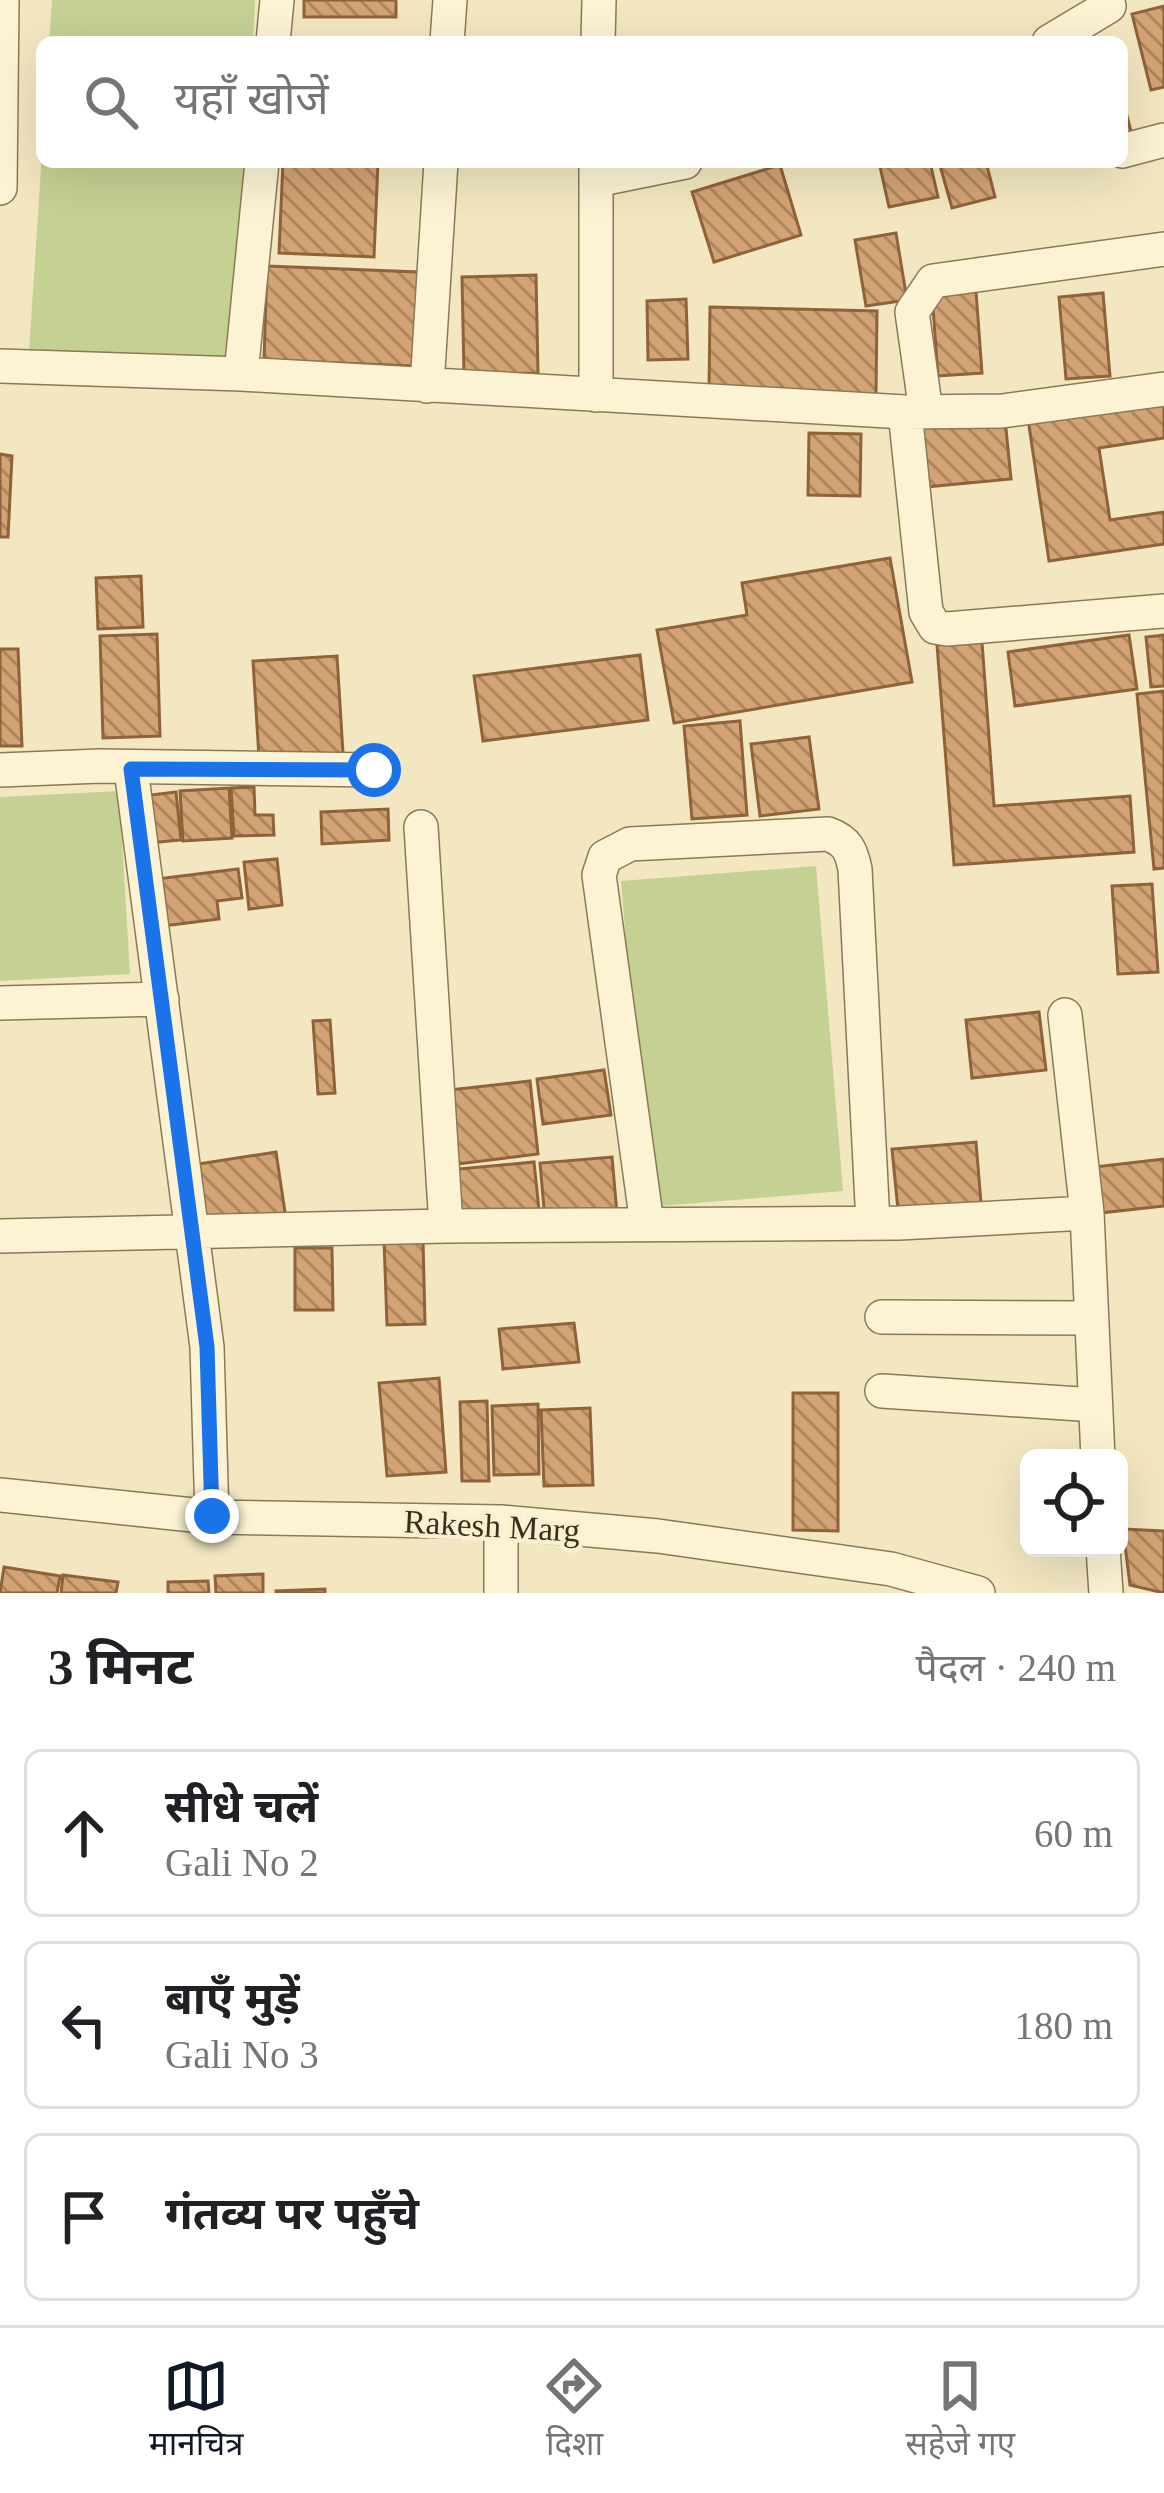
<!DOCTYPE html>
<html lang="hi">
<meta charset="utf-8">
<style>
:root{--surface:#fff;--page:#f2f2f2;--text:#202124;--muted:#757577;--line:#e0e0e0;--accent:#111827}
body{margin:0;font-family:"Times New Roman","Noto Sans Devanagari",serif;background:var(--page);color:var(--text)}
.controls{position:absolute;right:36px;bottom:36px;display:grid;overflow:hidden;border-radius:18px;box-shadow:0 12px 48px #0002}
.controls button{width:108px;height:108px;display:grid;place-items:center;padding:0;border:0;border-bottom:3px solid var(--line);background:var(--surface);color:var(--text);font:60px sans-serif}
.stop{position:absolute;width:36px;height:36px;margin:-27px;border:9px solid #1a73e8;border-radius:50%;background:#fff}
.stop.end{background:#1a73e8;border-color:#fff;box-shadow:0 3px 12px #0008}
.list{margin:0;padding:0;list-style:none}
h2{display:flex;justify-content:space-between;align-items:center;height:156px;margin:0;padding:0 48px;font-size:51px}
h2 small{font-size:39px;font-weight:400;color:var(--muted)}
.list li{display:grid;grid-template-columns:78px 1fr auto;gap:36px;align-items:center;box-sizing:border-box;height:168px;margin:0 24px 24px;padding:0 24px;border:3px solid var(--line);border-radius:18px}
.list b{display:block;font-size:45px;white-space:nowrap}
.list p{margin:0;font-size:39px;white-space:nowrap;color:var(--muted)}
.list em{font-size:39px;font-style:normal;color:var(--muted)}
.icon{flex:none;width:66px;height:66px;fill:none;stroke:currentColor;stroke-width:2;stroke-linecap:round;stroke-linejoin:round}
.map{position:relative;flex:none;width:1164px;height:1593px;overflow:hidden}
.search{position:absolute;background:var(--surface);box-shadow:0 12px 48px #0002;left:36px;right:36px;top:36px;height:132px;display:flex;align-items:center;gap:30px;box-sizing:border-box;padding:0 42px;border-radius:18px;color:var(--muted);font-size:45px}
.sheet{height:732px;background:var(--surface)}
nav{display:flex;justify-content:space-around;align-items:center;box-sizing:border-box;height:168px;border-top:3px solid var(--line);background:var(--surface);font-size:33px;color:var(--muted)}
nav a{display:grid;justify-items:center;gap:6px}
nav .on{color:var(--accent)}
.map>svg:first-child{display:block}
</style>
<div class="map">
<svg width="1164" height="1593" viewBox="0 0 1164 1593">
<defs>
<pattern id="building-back-hatch" width="6" height="6" patternUnits="userSpaceOnUse" patternTransform="scale(3)"><rect width="6" height="6" fill="#d4a373"/><path d="M-1 5l2 2M0 0l6 6M5-1l2 2" fill="none" stroke="#ad855e"/></pattern>
</defs>
<rect width="100%" height="100%" fill="#f2e7c0"/>
<path fill="#c5d193" d="M52,0h203l-2,42h-204z
M42,153v9h203l-13,204 -203,-14z
M119,791l11,183 -130,7v-184z
M816,866l27,325 -195,16 -27,-326z"/>
<path fill="url(#building-back-hatch)" stroke="#8f623a" stroke-width="3" d="M304,0h92v17h-92z
M1164,6v81l-13,3 -19,-76z
M1122,97l10,38 -10,2z
M283,162h95l-4,95 -95,-4z
M879,162h51l8,35 -49,10z
M939,162h47l9,35 -43,11z
M780,165l21,70 -87,27 -22,-70z
M896,233l11,67 -41,6 -11,-66z
M267,266l151,6 -3,94 -151,-6z
M536,275l2,98 -74,1 -2,-97z
M976,291l6,82 -44,3 -6,-82z
M1103,293l7,83 -44,3 -7,-82z
M686,299l2,60 -40,1 -1,-59z
M710,307l167,4 -1,85 -167,-3z
M1164,393v45l-65,10 11,72 54,-8v32l-115,17 -22,-149z
M1005,419l6,60 -96,9 -6,-60z
M809,433l52,1 -1,62 -52,-1z
M0,454l12,2 -4,81h-8z
M890,558l22,124 -238,41 -17,-93 90,-15 -5,-32z
M141,576l2,51 -45,2 -2,-51z
M157,634l3,102 -57,2 -3,-102z
M1129,635l8,54 -122,17 -7,-54z
M1164,635v51l-13,1 -5,-50z
M982,642l12,164 136,-10 4,56 -180,13 -17,-220z
M0,649h18l4,97h-22z
M640,655l8,65 -165,21 -9,-65z
M337,656l6,97 -84,5 -6,-97z
M1164,691v177l-10,1 -17,-175z
M740,721l7,94 -55,4 -8,-93z
M809,737l10,72 -59,7 -9,-72z
M254,787l1,28h18l1,20 -40,1 -3,-48z
M229,788l3,50 -49,3 -3,-50z
M176,792l5,48 -33,3 -5,-47z
M388,809l1,31 -67,4 -1,-32z
M277,859l5,46 -33,4 -5,-47z
M238,869l4,29 -25,3 2,18 -64,8 -6,-47z
M1152,884l6,88 -40,2 -6,-88z
M1039,1012l7,58 -74,8 -6,-58z
M330,1020l5,73 -17,1 -5,-73z
M604,1070l7,45 -68,9 -6,-45z
M530,1081l8,73 -89,11 -9,-74z
M976,1142l5,61 -83,7 -6,-61z
M276,1152l10,67 -84,12 -10,-66z
M612,1157l5,57 -72,6 -5,-57z
M1164,1159v47l-64,7 -6,-46z
M534,1162l5,48 -87,9 -5,-49z
M423,1239l2,85 -38,1 -3,-85z
M295,1248h37l1,62h-38z
M574,1323l5,39 -76,7 -4,-40z
M439,1378l7,94 -59,4 -8,-93z
M793,1393h45v138l-45,-1z
M487,1401l2,80h-27l-2,-79z
M538,1404l1,70 -45,1 -2,-69z
M590,1408l3,77 -49,1 -3,-76z
M1123,1529l41,2v62l-34,-8z
M4,1567l56,9 -3,17h-57z
M263,1574v19h-47l-1,-17z
M63,1575l55,7 -2,11h-55z
M208,1581l1,12h-41v-11z
M325,1589v4h-49v-2z"/>
<g fill="none" stroke-linecap="round" stroke-linejoin="round">
<g stroke="#8d7856" stroke-width="36">
<path id="minor" d="M273,42l4,-42
M447,42l3,-42
M598,42l1,-42
M1049,42l60,-36
M1122,151l42,-11
M596,180l89,-18
M0,188l2,-188
M0,366l241,8 664,38 97,-1 162,-22
M241,374l21,-212
M427,386l14,-224
M596,395v-233
M905,412l21,200 9,15 12,2 217,-18
M926,412l-14,-100 21,-31 231,-32
M131,769l76,578 5,170
M0,770l100,-4 274,4
M421,827l25,399
M0,1003l162,-4
M1065,1015l22,198 11,245
M647,1224l-48,-349 6,-18 25,-13 198,-10c19,7 23,16 27,35l18,354
M0,1236l446,-10 453,-3 188,-10
M882,1317l209,1
M882,1391l213,14
M0,1495l212,22 289,5 157,14 233,33 87,24
M501,1522v71
M1103,1548l3,45"/>
</g>
<use href="#minor" stroke="#fcf3d5" stroke-width="33"/>
</g>
<g fill="none" stroke-linecap="round" stroke-linejoin="round">
<path stroke="#1a73e8" stroke-width="15" d="M212,1516l-5,-169 -76,-578 243,1"/>
</g>
<g text-anchor="middle" stroke-width="9" stroke-linejoin="round" paint-order="stroke">
<g font-size="33" fill="#3b2e1c" stroke="#f9f0d1">
<text transform="translate(492 1525) rotate(3)" y="12">Rakesh Marg</text>
</g>
</g>
</svg>
<div class="controls">
<button><svg class="icon" aria-label="locate" viewBox="0 0 24 24"><circle cx="12" cy="12" r="6"/><path d="M12 2v4M12 18v4M2 12h4M18 12h4"/></svg></button>
</div>
<div class="stop" style="left:374px;top:770px"></div>
<div class="stop end" style="left:212px;top:1516px"></div>
<div class="search"><svg class="icon" aria-label="search" viewBox="0 0 24 24"><circle cx="10" cy="10" r="6"/><path d="M15 15l6 6"/></svg>यहाँ खोजें</div>
</div>
<section class="sheet">
<h2>3 मिनट<small>पैदल · 240 m</small></h2>
<ul class="list">
<li><svg class="icon" aria-label="ahead" viewBox="0 0 24 24"><path d="M12 20V5M6 11l6-6 6 6"/></svg><div><b>सीधे चलें</b><p>Gali No 2</p></div><em>60 m</em></li>
<li><svg class="icon" aria-label="left" viewBox="0 0 24 24"><path d="M17 20v-9H6M10 6l-5 5 5 5"/></svg><div><b>बाएँ मुड़ें</b><p>Gali No 3</p></div><em>180 m</em></li>
<li><svg class="icon" aria-label="arrive" viewBox="0 0 24 24"><path d="M6 21V4h12l-3 4 3 4H6"/></svg><div><b>गंतव्य पर पहुँचे</b></div></li>
</ul>
</section>
<nav>
<a class="on"><svg class="icon" aria-label="map" viewBox="0 0 24 24"><path d="M3 6l6-2 6 2 6-2v14l-6 2-6-2-6 2zM9 4v14M15 6v14"/></svg>मानचित्र</a>
<a><svg class="icon" aria-label="directions" viewBox="0 0 24 24"><path d="M12 3l9 9-9 9-9-9zM9 14v-3h6M13 9l2 2-2 2"/></svg>दिशा</a>
<a><svg class="icon" aria-label="saved" viewBox="0 0 24 24"><path d="M7 4h10v16l-5-4-5 4z"/></svg>सहेजे गए</a>
</nav>
